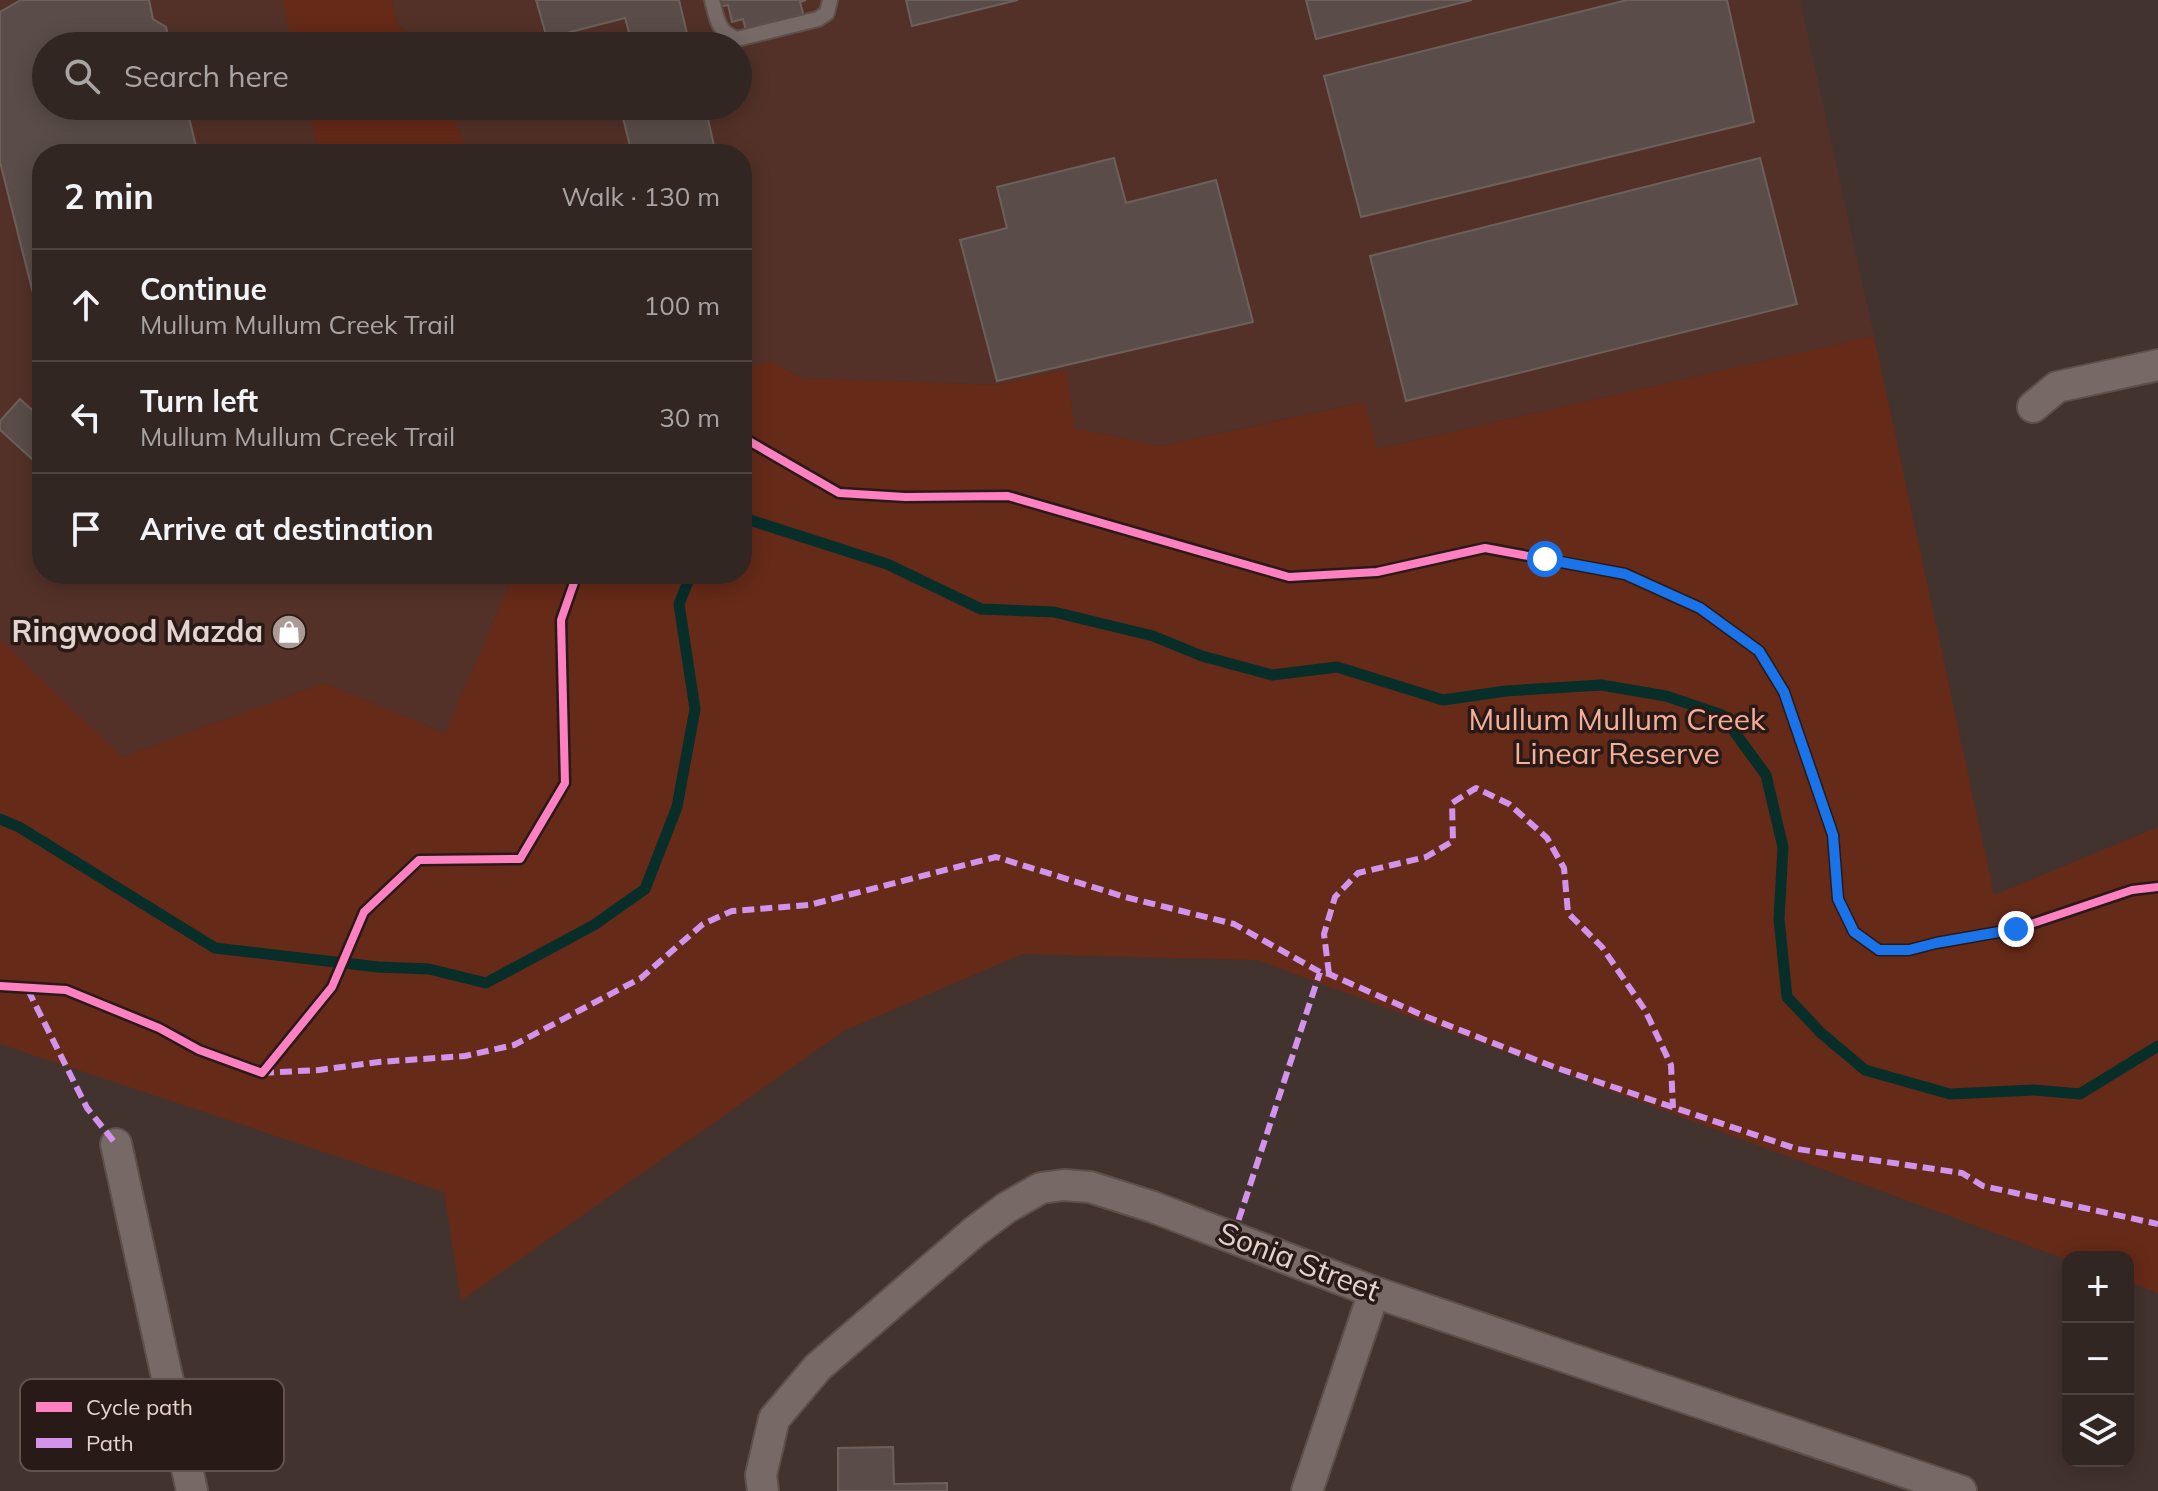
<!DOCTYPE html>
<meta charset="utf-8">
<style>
:root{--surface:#322622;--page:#3d322f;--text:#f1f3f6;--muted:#a8a5a5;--line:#4d4340}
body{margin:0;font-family:Mulish,sans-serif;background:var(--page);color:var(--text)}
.controls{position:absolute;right:24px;bottom:24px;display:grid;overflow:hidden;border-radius:16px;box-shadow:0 4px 20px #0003}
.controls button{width:72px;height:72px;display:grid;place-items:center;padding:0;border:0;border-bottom:2px solid var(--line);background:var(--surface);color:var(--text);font:40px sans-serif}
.stop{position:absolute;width:24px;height:24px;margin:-18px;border:6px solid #1a73e8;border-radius:50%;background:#fff}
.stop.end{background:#1a73e8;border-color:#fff;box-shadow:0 2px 8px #0008}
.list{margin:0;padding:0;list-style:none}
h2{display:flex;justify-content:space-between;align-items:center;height:104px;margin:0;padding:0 32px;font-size:34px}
h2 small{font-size:26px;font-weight:400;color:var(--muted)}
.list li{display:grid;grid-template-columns:52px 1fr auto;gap:24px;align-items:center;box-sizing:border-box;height:112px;padding:0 32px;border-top:2px solid var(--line)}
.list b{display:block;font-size:30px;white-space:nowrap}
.list p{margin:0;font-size:26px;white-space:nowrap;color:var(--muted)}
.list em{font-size:26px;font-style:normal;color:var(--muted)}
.icon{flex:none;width:44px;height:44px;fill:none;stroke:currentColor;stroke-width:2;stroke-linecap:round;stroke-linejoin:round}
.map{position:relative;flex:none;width:2158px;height:1491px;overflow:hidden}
.search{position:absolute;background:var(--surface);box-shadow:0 4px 20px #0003;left:32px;top:32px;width:720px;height:88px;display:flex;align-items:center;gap:20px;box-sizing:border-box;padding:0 28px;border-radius:44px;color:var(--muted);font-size:30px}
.panel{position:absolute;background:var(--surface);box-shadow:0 4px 20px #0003;left:32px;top:144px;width:720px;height:440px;border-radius:32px}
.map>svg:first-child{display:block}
</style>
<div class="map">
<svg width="2158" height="1491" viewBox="0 0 2158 1491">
<rect width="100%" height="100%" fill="#43332e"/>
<path fill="#533128" d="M0,0h282l11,46h-247v60h261l12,48h-277v420h472l-69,159 -121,-50 -202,74 -122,-119z
M392,0h1408l74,336 -498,113 -12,-47 -204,44 -85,-18 -9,-58 -69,15 -194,-7 -33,-16 -24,6 -4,-3v-211h-264l-12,-9 -20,-39h292v-60h-317l-24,-22z"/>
<path fill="#662a18" d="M282,0h110l5,24 24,22h-128z
M307,106h139l20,39 12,9h-159z
M1874,336l120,559 164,-68v466l-30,-11v-25h-60v3l-811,-300 -235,-6 -178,77 -383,270 -17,-109 -444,-148v-406l122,119 202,-74 121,50 69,-159h228v-209l4,3 24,-6 33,16 194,7 69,-15 9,58 85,18 205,-44 12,47z"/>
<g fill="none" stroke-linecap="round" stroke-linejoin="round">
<path stroke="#072e29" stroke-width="11" d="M742,524l8,-4 137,44 94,45 73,3 99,24 49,20 70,19 65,-8 106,33 63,-9 95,-6 65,11 56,19 44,60 17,72 -4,72 8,78 34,36 44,37 85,24 84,-4 46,4 78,-48
M0,819l19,8 196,121 163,19 51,2 57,14 108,-58 51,-36 32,-82 18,-98 -16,-105 12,-30"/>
</g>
<path fill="#5a4d49" stroke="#6d605b" stroke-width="2" d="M21,0h128l4,19 13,8 5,19h-125v60h140l12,48h-156v175l-42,-167v-150z
M536,0h143l11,46h-57l-8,-28 -78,20z
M708,0h98l-6,2 5,19 -58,14 -4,-16 -11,3 -4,-17 -18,4z
M906,0h112l-106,26z
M1306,0h166l-156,39z
M1627,0h100l27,122 -393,95 -37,-141z
M620,106h85l11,48h-84z
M1114,158l12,45 90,-23 37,142 -256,59 -37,-141 47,-12 -10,-41z
M1760,158l37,146 -391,97 -36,-145z
M20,399l22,20v49l-42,-38v-9z
M893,1447l1,37 53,-1v8h-109v-43z"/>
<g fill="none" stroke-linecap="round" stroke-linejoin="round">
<g stroke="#5d504b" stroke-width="18">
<path id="service" d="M712,0c5,18 5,32 25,39l81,-20 9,-6 3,-13"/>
</g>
<g stroke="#5d504b" stroke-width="34">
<path id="minor" d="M2033,407l24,-20 101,-22
M116,1144l76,347
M763,1491l-2,-16 13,-56 44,-52 156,-135 32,-24 35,-20 23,-3 26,2 63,20 221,85 587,199
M1307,1491l67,-199"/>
</g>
<use href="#service" stroke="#776a66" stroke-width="14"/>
<use href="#minor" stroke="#776a66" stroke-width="30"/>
<path stroke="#d193ec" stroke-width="6" stroke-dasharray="12 6" stroke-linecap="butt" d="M1329,974l-5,-40 11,-37 23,-24 68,-16 27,-16 -1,-38 24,-15 33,16 38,34 17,30 4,45 34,34 43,63 26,55 2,43
M28,990l59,118 29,36
M262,1073l57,-3 60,-8 86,-6 49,-11 127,-67 62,-54 29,-13 77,-6 187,-48 129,40 109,27 86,48 9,2 93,41 132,52 243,82 165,24 21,13 175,38
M1233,1237l87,-265"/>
<g stroke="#281a17" stroke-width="13">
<path id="cycleway" d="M742,437l97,56 66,4 103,-1 281,81 88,-5 108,-24 140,26 75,34 59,43 25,41 49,143 5,64 16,33 25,18h30l27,-7 80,-14 116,-39 26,-3
M0,986l66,4 93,38 40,22 63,23 70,-86 32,-75 55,-52 101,-1 45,-76 -4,-163 16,-46"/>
</g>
<use href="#cycleway" stroke="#ff80c0" stroke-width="8"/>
</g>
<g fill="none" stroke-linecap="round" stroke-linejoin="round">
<path stroke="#1a73e8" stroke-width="10" d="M1545,559l80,15 75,34 59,43 25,41 49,143 5,64 16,33 25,18h30l27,-7 80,-14"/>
</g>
<defs>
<g id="shop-disc" transform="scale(1.8)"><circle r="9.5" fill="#ac9b95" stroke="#281a17"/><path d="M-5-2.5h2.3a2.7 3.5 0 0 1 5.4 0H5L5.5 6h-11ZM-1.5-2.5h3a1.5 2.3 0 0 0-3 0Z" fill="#fff"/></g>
</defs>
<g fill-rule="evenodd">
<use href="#shop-disc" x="289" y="632"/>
</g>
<g text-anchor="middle" stroke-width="7" stroke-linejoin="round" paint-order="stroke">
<g font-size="30" font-weight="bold" fill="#e5d3cd" stroke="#281a17" text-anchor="end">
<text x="263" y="642">Ringwood Mazda</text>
</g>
<g font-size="30" fill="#f6ae99" stroke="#281a17">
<text x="1617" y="730">Mullum Mullum Creek<tspan x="1617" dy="34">Linear Reserve</tspan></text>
</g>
<g font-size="30" fill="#e5d3cd" stroke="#281a17">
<text transform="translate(1299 1262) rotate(21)" y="10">Sonia Street</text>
</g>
</g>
<rect x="20" y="1379" width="264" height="92" rx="12" fill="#281a17" stroke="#61524e" stroke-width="2"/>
<rect x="36" y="1402" width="36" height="10" fill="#ff80c0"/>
<rect x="36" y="1438" width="36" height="10" fill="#d193ec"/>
<g font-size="22" fill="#e5d3cd">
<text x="86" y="1415">Cycle path</text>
<text x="86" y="1451">Path</text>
</g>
</svg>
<div class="controls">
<button>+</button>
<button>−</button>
<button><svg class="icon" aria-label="layers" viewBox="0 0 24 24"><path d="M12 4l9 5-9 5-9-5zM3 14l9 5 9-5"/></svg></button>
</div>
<div class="stop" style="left:1545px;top:559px"></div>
<div class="stop end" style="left:2016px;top:929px"></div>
<div class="search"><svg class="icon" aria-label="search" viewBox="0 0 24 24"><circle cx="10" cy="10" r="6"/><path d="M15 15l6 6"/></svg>Search here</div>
<section class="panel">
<h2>2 min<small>Walk · 130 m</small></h2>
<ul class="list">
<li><svg class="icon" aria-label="ahead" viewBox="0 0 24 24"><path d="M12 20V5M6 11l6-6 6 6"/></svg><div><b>Continue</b><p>Mullum Mullum Creek Trail</p></div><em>100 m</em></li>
<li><svg class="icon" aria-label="left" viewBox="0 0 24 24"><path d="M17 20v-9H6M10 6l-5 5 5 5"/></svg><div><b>Turn left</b><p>Mullum Mullum Creek Trail</p></div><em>30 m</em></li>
<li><svg class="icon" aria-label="arrive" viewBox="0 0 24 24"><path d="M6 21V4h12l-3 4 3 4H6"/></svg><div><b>Arrive at destination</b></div></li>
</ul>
</section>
</div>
